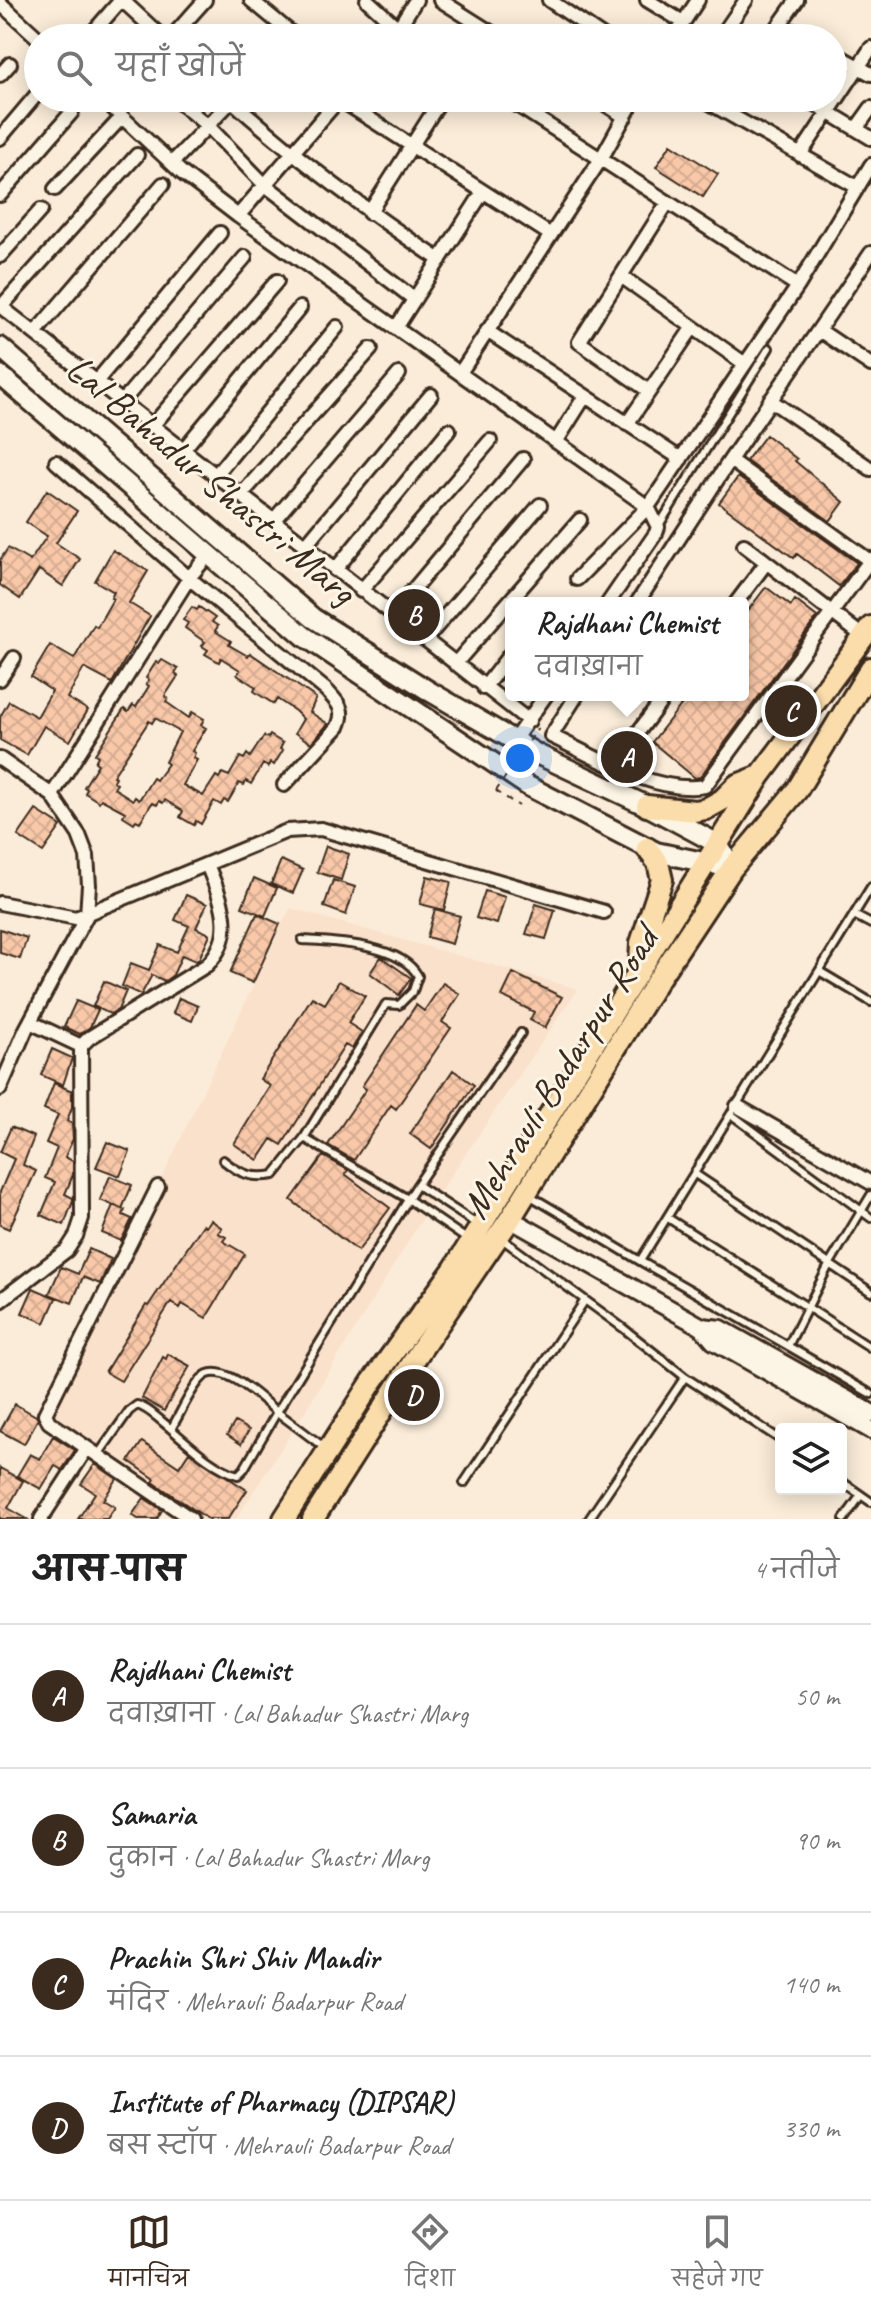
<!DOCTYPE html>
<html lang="hi">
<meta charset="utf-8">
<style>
:root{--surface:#fff;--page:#f2f2f2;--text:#222;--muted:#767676;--line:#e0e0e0;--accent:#3b2a1e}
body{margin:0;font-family:Caveat,"Playpen Sans Deva",sans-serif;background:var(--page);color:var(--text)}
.controls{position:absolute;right:24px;bottom:24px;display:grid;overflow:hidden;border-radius:8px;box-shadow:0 4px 20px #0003}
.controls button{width:72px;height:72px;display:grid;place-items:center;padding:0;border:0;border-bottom:2px solid var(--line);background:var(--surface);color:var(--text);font:40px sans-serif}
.you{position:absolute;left:520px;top:758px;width:28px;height:28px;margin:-20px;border:6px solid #fff;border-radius:50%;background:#1a73e8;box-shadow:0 0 0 12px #1a73e833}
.badge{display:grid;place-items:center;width:52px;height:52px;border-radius:50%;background:var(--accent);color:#fff;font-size:26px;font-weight:700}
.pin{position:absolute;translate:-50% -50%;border:4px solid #fff;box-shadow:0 2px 8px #0006}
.popup{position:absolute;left:505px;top:597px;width:244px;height:104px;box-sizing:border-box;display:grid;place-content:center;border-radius:8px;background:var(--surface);filter:drop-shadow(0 2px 6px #0005);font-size:26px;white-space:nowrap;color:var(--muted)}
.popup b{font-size:30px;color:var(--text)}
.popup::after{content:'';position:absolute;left:50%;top:100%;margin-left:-16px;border:16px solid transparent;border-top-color:var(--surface)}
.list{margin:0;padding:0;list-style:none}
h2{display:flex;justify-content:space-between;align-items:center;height:104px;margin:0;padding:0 32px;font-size:34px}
h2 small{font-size:26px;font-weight:400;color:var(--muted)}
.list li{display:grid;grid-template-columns:52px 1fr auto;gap:24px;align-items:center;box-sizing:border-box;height:144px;padding:0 32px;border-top:2px solid var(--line)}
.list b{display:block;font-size:30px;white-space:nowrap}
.list p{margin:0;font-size:26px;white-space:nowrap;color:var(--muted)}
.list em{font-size:26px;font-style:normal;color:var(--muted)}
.icon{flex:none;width:44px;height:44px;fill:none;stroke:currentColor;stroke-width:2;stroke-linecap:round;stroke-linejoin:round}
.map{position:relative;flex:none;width:871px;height:1519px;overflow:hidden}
.search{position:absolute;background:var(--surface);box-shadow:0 4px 20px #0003;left:24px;right:24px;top:24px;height:88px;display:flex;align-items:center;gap:20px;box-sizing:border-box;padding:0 28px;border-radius:44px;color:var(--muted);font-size:30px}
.sheet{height:680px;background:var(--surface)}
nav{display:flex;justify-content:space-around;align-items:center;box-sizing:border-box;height:112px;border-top:2px solid var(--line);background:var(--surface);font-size:22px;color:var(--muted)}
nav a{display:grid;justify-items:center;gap:4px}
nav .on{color:var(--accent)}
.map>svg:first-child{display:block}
</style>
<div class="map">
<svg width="871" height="1519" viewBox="0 0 871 1519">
<defs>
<pattern id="building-cross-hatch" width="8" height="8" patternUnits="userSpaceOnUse" patternTransform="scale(2)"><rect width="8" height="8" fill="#f9c8a9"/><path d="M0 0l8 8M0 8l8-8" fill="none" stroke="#d6ac91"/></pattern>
</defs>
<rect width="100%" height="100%" fill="#fbecd9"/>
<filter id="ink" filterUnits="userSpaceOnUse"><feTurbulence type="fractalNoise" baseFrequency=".0125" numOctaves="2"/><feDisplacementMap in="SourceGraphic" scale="16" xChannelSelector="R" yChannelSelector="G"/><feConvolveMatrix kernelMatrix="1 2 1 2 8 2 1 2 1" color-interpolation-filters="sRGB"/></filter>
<g filter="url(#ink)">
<path fill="#fae1cb" d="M290,908l288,81 -151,222 -131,215 -60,93h-38l-148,-105z"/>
<path fill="url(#building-cross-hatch)" stroke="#3b2a1e" stroke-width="2" fill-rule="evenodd" d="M671,144l47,30 -15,23 -47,-30z
M766,435l31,24 -2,2 49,41 -14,19 -84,-60z
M738,477l119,86 -18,23 -42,-32 -3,4 -75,-55z
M47,490l30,21 -21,32 24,16 -17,27 -24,-16 -19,29 -20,-14v-25l8,-12 22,13 17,-25 -21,-14z
M113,550l35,21 -19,32 21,13 -38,67 -28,-15 -17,30 21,12 -18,31 -26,-15 -17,29 -27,-15v-23l9,-16 28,16 15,-26 -21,-14 19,-32 24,14 20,-34 3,2 16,-28 -2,-1 3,-6 -19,-11z
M766,587l25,19 4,-6 22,17 -117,160 -5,1 -43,-36 37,-47h54v-78z
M192,607l5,3 2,-3 16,11 -3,4 6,4 -3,5 16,10 -2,4 19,11 2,-3 66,45 -6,14 18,12 -17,19 -16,-10 8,-14 -8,-8 -18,-12 -3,5 -16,-10 -4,-3 2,-4 -19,-12 3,-5 -19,-12 -2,4 -14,-8 3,-4 -6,-4 3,-4 -20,-14 3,-5 -5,-3z
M162,660l16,9 -3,5 3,2 -13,20 3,2 -2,4 23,16 3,-6 12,7 -3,6 5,3 -14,23 3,2 -2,5 4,2 -14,25 20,11 13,-20 3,2 3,-5 7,3 11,-19 4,2 3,-5 3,3 14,-21 4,2 2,-3 13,8 -3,6 3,1 -9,15 -4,-3 -2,5 -5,-3 -12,20 -5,-3 -2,4 -5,-2 -11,19 -4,-2 -3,5 -7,-4 -13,23 -5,-3 -2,4 -14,-8 3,-6 -18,-11 -2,3 -4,-2 -2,4 -5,-2 -12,19 -4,-2 -2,3 -11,-7 2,-4 -24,-13 -2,3 -14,-9 2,-4 -3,-2 14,-23 -3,-2 3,-6 -3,-2 29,-45 4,3 5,-7 3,2 13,-21 -3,-2 3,-4 -3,-2 10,-16 3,2zM155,718l25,14 -15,30 3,2 -12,16 -3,-2 -14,22 -4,-3 -2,3 -19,-12 3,-4 -4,-3 2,-4 -2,-1 36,-55 3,2z
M36,810l25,16 -18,26 -25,-16z
M326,846l23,8 -8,26 -24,-8z
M281,860l22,10 -10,23 -22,-9z
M427,876l24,6 -7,28 -24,-6z
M254,878l23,10 -12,28 -23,-9z
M333,880l22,7 -9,28 -22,-8z
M485,891l20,6 -8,27 -21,-6z
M186,895l21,9 -11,24 14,6 -11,25 -3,2 -14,-6 -9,20 -8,6 -13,-6 -11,20 -19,-9 9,-23 18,7 11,-25 17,7 12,-26 -14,-6z
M536,904l19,6 -9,29 -20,-5z
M435,909l25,7 -8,28 -25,-7z
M257,914l23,10 -27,59 -23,-10z
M0,929l27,9 -7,21 -20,-6z
M381,957l30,21 -12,17 -29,-22z
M513,973l49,24 -17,31 -15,-8 4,-8 -32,-16z
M104,981l22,10 -8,19 -8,4 -17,-8z
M339,981l26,15 -17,27 14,9 -10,17 -7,-4 -63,100 -10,-6 -14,21 -24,-16 36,-58 -10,-7 52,-82 13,7z
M443,983l17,11 -18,28 9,6 -55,81 -5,-4 -37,55 -26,-15 38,-56 -4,-3 54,-81 8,6z
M179,998l19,8 -6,15 -19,-8z
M76,1001l22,9 -8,17 -10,7 -16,-7z
M52,1049l20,9 -9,27 -22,-10z
M453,1070l21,15 -43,64 -21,-15z
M54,1083l18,8v16l-5,14 5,3 1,15 -8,18 8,4v14l-8,19 8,4v3l-9,24 -23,-10 14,-33 -10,-4 12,-30 -11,-5 12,-28 -14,-6z
M11,1127l23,10 -11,28 13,6 -27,58 -9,-4v-33l14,-33 -14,-7z
M107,1142l23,9 -10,25 -24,-9z
M323,1156l25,14 -3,4 45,34 -32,43 -67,-51z
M110,1176l22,9 -10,24 -22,-9z
M113,1205l12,5 -2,5 9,4 -11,22 -19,-8z
M211,1220l11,8 -4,5 8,4 -3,4 22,13 -39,64 -24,-14 -2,4 -9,-6 -50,79 -16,-9 41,-67 2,1 55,-81 3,2z
M89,1249l22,10 -11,25 -17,-7 -11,26 -23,-9 12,-27 17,7z
M33,1288l23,10 -11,25 -23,-10z
M168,1354l22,12 -26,45 -22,-13 21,-41 3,2z
M15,1404l21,12 2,3 -14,25 -24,-13z
M235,1422l14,8 -8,14 -14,-9z
M53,1436l22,14 -13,20 -7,-4 -14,23 -24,-13 13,-22 10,5z
M142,1442l37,25 10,-15 58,38 -19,29h-20l-55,-37 2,-3 -26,-18z
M95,1464l22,15 -14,21 12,7 -8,12h-29l17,-26 -14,-9z
M0,1468l23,13 -15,27 19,11h-27z
M144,1498l18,12 -5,9h-19l-6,-4z"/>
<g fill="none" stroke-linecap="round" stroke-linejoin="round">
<g stroke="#3b2a1e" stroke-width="12">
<path id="service" d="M658,527l111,-179
M854,915l17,9
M819,971l52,31
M732,1115l139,103
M304,1138l104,61 60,41
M223,1160c17,14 29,19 51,15l30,-37 82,-134 13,1 14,-14 5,-15c-17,-32 -83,-34 -116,-36
M695,1174l176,118
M417,1185l61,40
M529,1195l111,66 231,-374
M668,1218l203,130
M502,1239l121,89 62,49 96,63
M640,1261l148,85 41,-81 42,-70
M788,1346l83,48
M325,1448l-48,-36 140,-227 104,-152
M98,1455l31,-44 8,-6c11,3 18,11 27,18 22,18 47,44 74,52l6,-6 33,-57c-16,-13 -57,-55 -76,-33 -12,13 -20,34 -30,50
M841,1481l30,21
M464,1483l121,-183
M589,1519l96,-142
M844,1519l17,-24"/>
</g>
<g stroke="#3b2a1e" stroke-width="18">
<path id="minor" d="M122,0l41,38
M251,0l46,38
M367,0l32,29 14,9
M440,0l60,38
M549,0l56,38
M647,0l36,22
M0,3l38,35
M780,24l25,14
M88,38l33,-38
M171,38l34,-38
M392,38l24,-38
M673,38l25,-38
M720,38l26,-38
M770,38l27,-38
M833,53l38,21
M0,75l10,-11
M102,98l80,75 56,43 410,291 10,20 -2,6 -48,70
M174,98l34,28 56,58 150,115
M229,98c66,60 136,112 211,162
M506,98l292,188
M596,98l29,19
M701,98l156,89
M805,98l66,40
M339,99l212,136
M856,129l15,-21
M0,138l38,-45
M800,155l71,-107
M172,163l62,-65
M55,189l67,-72
M0,195l72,-83
M369,213l73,-115
M238,216l102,-118
M0,256l41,-46
M621,276l124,88
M0,306l529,415
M1,307l136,-152
M396,328l87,-136
M819,330l52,35
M487,331l194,128
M35,333l128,-149
M460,373l141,-214 34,-61
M96,382l124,-149
M649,391l-70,-49 89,-140
M770,400l101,69
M122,402l123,-145
M627,424l66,-97
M152,426l125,-145
M556,442l29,-46
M183,450l117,-142
M730,460l140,101
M56,462l133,116 137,112c12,13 20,19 12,37l-54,58
M215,476l122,-149
M240,496l131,-147
M273,521l126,-147
M744,545l120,92
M305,546l126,-151
M335,570l114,-140
M577,579l71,-72 150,-221 73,-121
M361,591l129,-150
M637,603l93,-143 141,-207
M736,603l30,-40
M392,615l131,-156
M425,640l115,-135
M455,664l125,-144
M0,679l14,-21
M484,688l27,-35
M577,695l-26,41c43,20 105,59 154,50l166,-227
M636,735l30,-40
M514,740l32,-45
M0,759l52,36 27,40 8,21 2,29 -2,30 -61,114 -26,60
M52,795l137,-217 20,-24
M0,903l76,15 131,-54
M30,1022l51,24
M737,1106l134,77
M158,1187l-113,227 4,8 142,97
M0,1301l67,-51 9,-14 6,-18 -1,-172 8,-8 118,-73c31,-32 14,-65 0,-101l80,-33 34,-2 283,83
M41,1519l46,-71"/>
</g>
<g stroke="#3b2a1e" stroke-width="22">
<path id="tertiary" d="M510,1219l192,108 12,14 157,89
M702,1327l19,2 150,84"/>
</g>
<g stroke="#3b2a1e" stroke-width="24">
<path id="secondary" d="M0,347l313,271 116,73 110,64 108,51 71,38 14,24
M0,375l304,261 224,150 128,66 61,13"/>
</g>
<g stroke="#3b2a1e" stroke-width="26">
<path id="primary" d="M647,806l48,5 11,-2 16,-9 15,-15 23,-9
M640,964l1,-21 21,-63 -4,-17 -11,-15
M284,1519l88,-137 82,-113 306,-493 111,-149
M313,1519l105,-165 92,-135 147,-238 75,-113 65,-78 74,-122"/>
</g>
<path stroke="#3b2a1e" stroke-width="2" stroke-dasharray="6 6" stroke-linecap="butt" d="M496,791l23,15"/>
<use href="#service" stroke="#fcf5e5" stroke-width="6"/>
<use href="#minor" stroke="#fcf5e5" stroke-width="12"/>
<use href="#tertiary" stroke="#fcf5e5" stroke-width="16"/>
<use href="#secondary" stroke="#fcf5e5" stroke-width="18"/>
<use href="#primary" stroke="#fbddab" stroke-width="20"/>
<path stroke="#3b2a1e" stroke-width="2" stroke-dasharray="6 6" stroke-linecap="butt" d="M496,791l42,-63"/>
</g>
</g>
<g text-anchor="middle" stroke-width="6" stroke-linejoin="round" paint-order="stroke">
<g font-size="40" fill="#3b2a1e" stroke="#fcf5e5">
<text transform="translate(212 479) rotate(40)" y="14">Lal Bahadur Shastri Marg</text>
<text transform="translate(559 1072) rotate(-58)" y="14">Mehrauli Badarpur Road</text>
</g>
</g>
</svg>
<div class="controls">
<button><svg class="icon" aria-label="layers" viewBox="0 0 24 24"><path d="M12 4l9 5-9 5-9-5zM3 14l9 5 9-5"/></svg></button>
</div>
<div class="you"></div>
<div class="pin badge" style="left:627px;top:757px">A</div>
<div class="popup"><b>Rajdhani Chemist</b>दवाख़ाना</div>
<div class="pin badge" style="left:414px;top:615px">B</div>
<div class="pin badge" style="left:791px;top:711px">C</div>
<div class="pin badge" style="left:414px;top:1395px">D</div>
<div class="search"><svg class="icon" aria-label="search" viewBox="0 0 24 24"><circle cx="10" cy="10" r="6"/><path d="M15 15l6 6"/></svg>यहाँ खोजें</div>
</div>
<section class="sheet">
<h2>आस-पास<small>4 नतीजे</small></h2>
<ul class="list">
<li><span class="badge">A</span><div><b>Rajdhani Chemist</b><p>दवाख़ाना · Lal Bahadur Shastri Marg</p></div><em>50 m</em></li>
<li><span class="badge">B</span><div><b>Samaria</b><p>दुकान · Lal Bahadur Shastri Marg</p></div><em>90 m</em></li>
<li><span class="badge">C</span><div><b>Prachin Shri Shiv Mandir</b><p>मंदिर · Mehrauli Badarpur Road</p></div><em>140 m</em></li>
<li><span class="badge">D</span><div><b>Institute of Pharmacy (DIPSAR)</b><p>बस स्टॉप · Mehrauli Badarpur Road</p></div><em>330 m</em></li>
</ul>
</section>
<nav>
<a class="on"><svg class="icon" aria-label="map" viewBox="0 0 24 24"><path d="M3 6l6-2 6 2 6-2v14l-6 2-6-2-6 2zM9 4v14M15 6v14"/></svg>मानचित्र</a>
<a><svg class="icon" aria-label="directions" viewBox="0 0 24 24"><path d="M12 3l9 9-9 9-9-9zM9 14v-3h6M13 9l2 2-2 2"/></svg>दिशा</a>
<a><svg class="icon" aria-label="saved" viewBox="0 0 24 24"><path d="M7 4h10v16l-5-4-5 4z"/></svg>सहेजे गए</a>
</nav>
